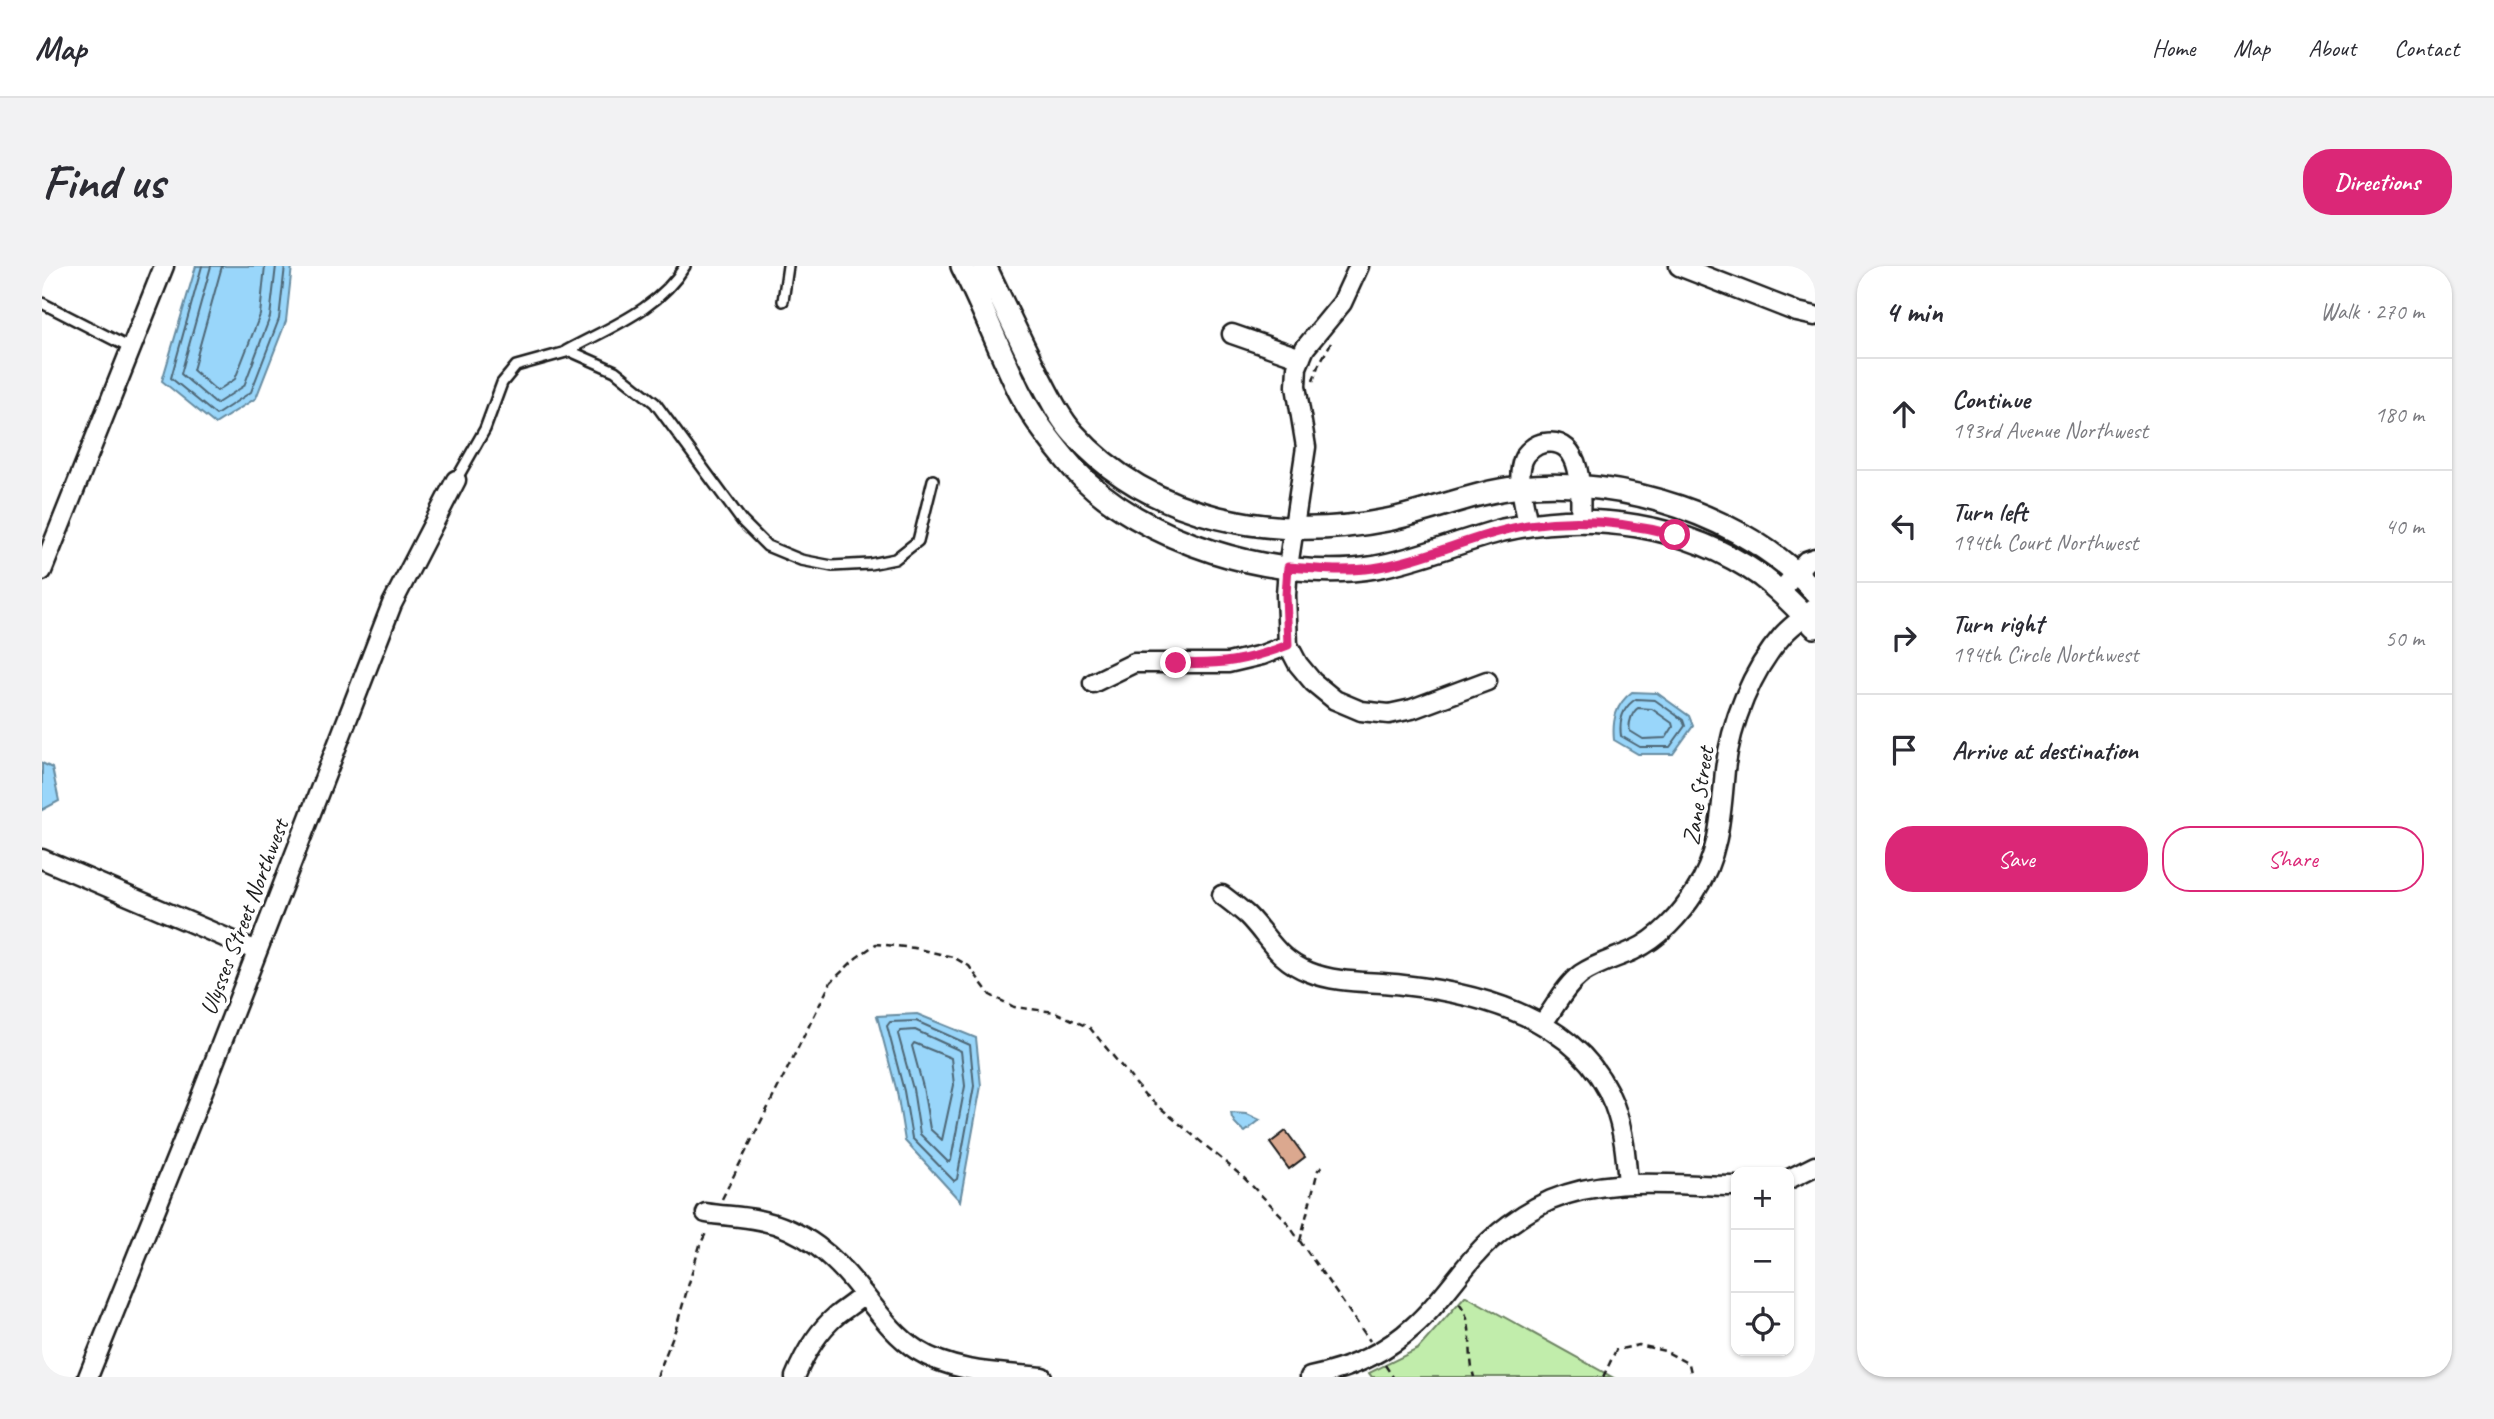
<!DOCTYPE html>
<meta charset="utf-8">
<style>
:root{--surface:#fff;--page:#f2f2f3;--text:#2b2b33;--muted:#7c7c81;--line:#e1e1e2;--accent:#db2777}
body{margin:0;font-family:Caveat,sans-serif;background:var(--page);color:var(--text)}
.controls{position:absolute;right:21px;bottom:21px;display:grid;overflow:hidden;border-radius:14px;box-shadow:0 2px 5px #0004}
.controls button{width:63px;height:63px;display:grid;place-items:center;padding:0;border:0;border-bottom:2px solid var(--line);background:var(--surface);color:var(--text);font:35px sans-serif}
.stop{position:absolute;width:21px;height:21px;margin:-16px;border:5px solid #db2777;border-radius:50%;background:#fff}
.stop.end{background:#db2777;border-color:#fff;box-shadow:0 2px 7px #0008}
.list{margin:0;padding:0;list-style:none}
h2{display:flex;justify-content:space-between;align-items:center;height:91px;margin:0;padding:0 28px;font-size:30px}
h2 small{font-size:23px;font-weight:400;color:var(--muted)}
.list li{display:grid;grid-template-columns:46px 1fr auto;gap:21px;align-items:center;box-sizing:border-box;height:112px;padding:0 28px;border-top:2px solid var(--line)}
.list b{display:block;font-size:26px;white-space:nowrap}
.list p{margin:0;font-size:23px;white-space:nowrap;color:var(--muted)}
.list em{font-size:23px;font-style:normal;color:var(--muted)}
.actions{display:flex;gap:14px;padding:21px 28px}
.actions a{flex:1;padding:16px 0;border:2px solid var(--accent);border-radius:28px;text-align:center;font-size:24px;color:var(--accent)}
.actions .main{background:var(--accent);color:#fff}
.icon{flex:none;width:38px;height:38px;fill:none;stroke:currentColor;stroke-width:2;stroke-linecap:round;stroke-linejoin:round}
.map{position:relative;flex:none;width:1773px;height:1111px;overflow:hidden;border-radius:28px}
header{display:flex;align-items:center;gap:42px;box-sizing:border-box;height:98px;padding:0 35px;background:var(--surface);border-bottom:2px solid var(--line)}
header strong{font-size:33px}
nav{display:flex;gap:38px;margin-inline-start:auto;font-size:24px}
.intro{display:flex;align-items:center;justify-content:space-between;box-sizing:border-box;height:168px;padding:0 42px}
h1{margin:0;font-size:49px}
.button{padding:18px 32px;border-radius:28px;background:var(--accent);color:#fff;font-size:24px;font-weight:700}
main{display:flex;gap:42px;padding:0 42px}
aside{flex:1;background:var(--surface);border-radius:28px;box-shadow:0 2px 5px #0004}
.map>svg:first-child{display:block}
</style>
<header>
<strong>Map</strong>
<nav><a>Home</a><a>Map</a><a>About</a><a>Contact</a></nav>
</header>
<div class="intro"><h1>Find us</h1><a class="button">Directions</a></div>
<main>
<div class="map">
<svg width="1773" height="1111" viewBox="0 0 1773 1111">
<rect width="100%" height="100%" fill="#fff"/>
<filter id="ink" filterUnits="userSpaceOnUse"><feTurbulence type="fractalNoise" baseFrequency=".0143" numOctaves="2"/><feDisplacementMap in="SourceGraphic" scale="14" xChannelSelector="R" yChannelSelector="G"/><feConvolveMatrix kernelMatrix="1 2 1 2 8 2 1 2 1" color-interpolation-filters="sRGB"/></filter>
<g filter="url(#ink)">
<path fill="#c1edab" stroke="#6e8464" stroke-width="2" d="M1423,1030h1l146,81h-240l-3,-4 49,-24z"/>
<path fill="#99d6fa" stroke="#678ca1" stroke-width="2" d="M154,0h96l-6,55 -30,77 -41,26 -53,-43z
M1590,426l25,1 32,23 4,10 -20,28h-35l-24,-14c-2,-20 2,-36 18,-48z
M0,497l10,5 7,33 -17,9z
M875,748l59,24 5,48 -21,115 -55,-60 -8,-49 -20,-76z
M1189,847l16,1 13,6 -15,12c-7,-5 -14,-11 -14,-19z"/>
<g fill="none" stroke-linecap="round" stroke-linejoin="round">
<path stroke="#4e6675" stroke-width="2" d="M160,0l-31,112 45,37 35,-23 28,-73 6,-53
M169,0l-30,108 35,30 28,-18 26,-69 6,-51
M180,0l-29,104 24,21 18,-12 25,-64 5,-49
M1594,433l19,1 28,20 2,6 -15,21h-30l-19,-11c-2,-15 2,-29 15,-37z
M1596,442l14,1 20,14 1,4 -7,11 -23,1 -13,-8c-2,-7 2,-19 8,-23z
M874,755l54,24 4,41 -17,93 -3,2 -42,-43 -8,-47 -17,-65 3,-4z
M873,764l46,21 4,35 -14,74 -3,2 -28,-28 -7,-45 -15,-55 3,-3z
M872,777l37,15 3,27 -12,55 -12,-11 -7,-42 -11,-41z"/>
</g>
<path fill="#dba88f" stroke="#1c1c1c" stroke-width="2" d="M1244,865l19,26 -16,12 -19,-26z"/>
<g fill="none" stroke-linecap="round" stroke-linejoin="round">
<g stroke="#1c1c1c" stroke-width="14">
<path id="service" d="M741,35l5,-35
M0,37l90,46
M524,85c44,-24 92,-41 119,-85
M414,214l29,-51 17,-46 14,-17 54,-15 45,20 40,32 87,118 25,25 34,14 31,6 38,-2 25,-5 23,-18 15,-61"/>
</g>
<g stroke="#1c1c1c" stroke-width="23">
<path id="minor" d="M1317,0l-17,37 -37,45 -8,19 -1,19 10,61 -18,120 -2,28 2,50 10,19 15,18 22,18 26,11 28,3 23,-5 75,-28
M1637,0l118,46 18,4
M1190,68l69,24
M1486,259c-3,-19 -12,-47 -5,-65 3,-8 13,-16 21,-17 41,-7 37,54 36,78
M0,305l122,-305
M1738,326l26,-31 9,-3
M1051,417l41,-20h94l34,-8 26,-10
M0,593l215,92
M1180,629c8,6 17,13 25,20 22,22 29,44 62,57 29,12 63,9 94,13 82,9 179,36 211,120 10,26 12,52 14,79
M1500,758c13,-16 22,-37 39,-50 16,-11 36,-16 53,-24 25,-11 47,-36 61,-58 25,-38 26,-78 30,-122 6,-47 26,-99 58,-135 9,-10 21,-18 32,-27
M1747,913l26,-13
M664,947c17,3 36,3 53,7 45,9 76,37 103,72 17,21 32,43 55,58 36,23 84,23 125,27
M46,1111l108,-268 196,-505 64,-124
M753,1111c9,-22 23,-46 42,-62 9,-7 19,-13 27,-21
M1268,1111c40,-8 74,-23 104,-51 23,-20 40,-46 60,-69 20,-23 48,-44 77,-57 59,-25 123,-14 185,-14"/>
</g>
<g stroke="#1c1c1c" stroke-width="26">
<path id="tertiary" d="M920,0c21,41 37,84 57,125 14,28 35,55 55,78 66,73 205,115 302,98 43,-8 84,-26 127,-37 87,-20 184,-6 258,46 20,15 37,33 54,51
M943,0c17,35 33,70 51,105 11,21 22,45 38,63 78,87 203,108 313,86 45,-9 87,-28 133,-33 100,-11 227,29 295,105"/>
</g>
<path stroke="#1c1c1c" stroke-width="2.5" stroke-dasharray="7 5" stroke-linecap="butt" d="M1271,115l5,-15 13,-23
M680,933l109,-217 25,-24 20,-14 38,4 39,9 16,9 21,29 24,12 41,5 35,16 55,67 98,82 40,40 87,124
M1258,975l18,-71 8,-7
M1417,1037c16,18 8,51 15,74
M1343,1099l8,12
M615,1111l19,-49 24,-83 7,-14
M1561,1111l13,-27 23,-5 26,6 24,13 3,13"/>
<use href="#service" stroke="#fff" stroke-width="9"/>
<use href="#minor" stroke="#fff" stroke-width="18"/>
<use href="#tertiary" stroke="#fff" stroke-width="21"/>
</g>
</g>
<g fill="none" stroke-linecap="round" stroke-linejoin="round" filter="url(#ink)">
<path stroke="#db2777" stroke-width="9" d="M1134,397c45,2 71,-2 112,-18l-2,-50 2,-28c28,2 57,5 85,1 53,-8 102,-34 155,-43 49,-7 99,-3 147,10"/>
</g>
<g text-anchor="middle" stroke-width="7" stroke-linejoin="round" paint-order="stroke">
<g font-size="24" fill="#1c1c1c" stroke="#fff">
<text transform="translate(1656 530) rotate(-81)" y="8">Zane Street</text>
<text transform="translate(202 651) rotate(-69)" y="8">Ulysses Street Northwest</text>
</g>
</g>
</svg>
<div class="controls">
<button>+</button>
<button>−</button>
<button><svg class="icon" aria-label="locate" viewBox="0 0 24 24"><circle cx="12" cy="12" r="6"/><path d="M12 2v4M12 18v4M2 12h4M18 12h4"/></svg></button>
</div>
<div class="stop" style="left:1633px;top:269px"></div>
<div class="stop end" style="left:1134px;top:397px"></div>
</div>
<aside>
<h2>4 min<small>Walk · 270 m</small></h2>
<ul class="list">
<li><svg class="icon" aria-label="ahead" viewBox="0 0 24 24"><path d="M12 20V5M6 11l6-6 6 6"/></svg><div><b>Continue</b><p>193rd Avenue Northwest</p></div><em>180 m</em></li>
<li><svg class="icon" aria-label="left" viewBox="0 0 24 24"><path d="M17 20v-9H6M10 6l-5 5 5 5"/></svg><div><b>Turn left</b><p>194th Court Northwest</p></div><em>40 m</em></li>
<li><svg class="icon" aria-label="right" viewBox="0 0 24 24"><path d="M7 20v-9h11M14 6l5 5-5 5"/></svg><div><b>Turn right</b><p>194th Circle Northwest</p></div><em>50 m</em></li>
<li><svg class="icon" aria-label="arrive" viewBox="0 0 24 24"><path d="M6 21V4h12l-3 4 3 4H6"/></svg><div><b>Arrive at destination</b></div></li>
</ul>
<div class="actions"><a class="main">Save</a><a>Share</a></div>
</aside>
</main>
